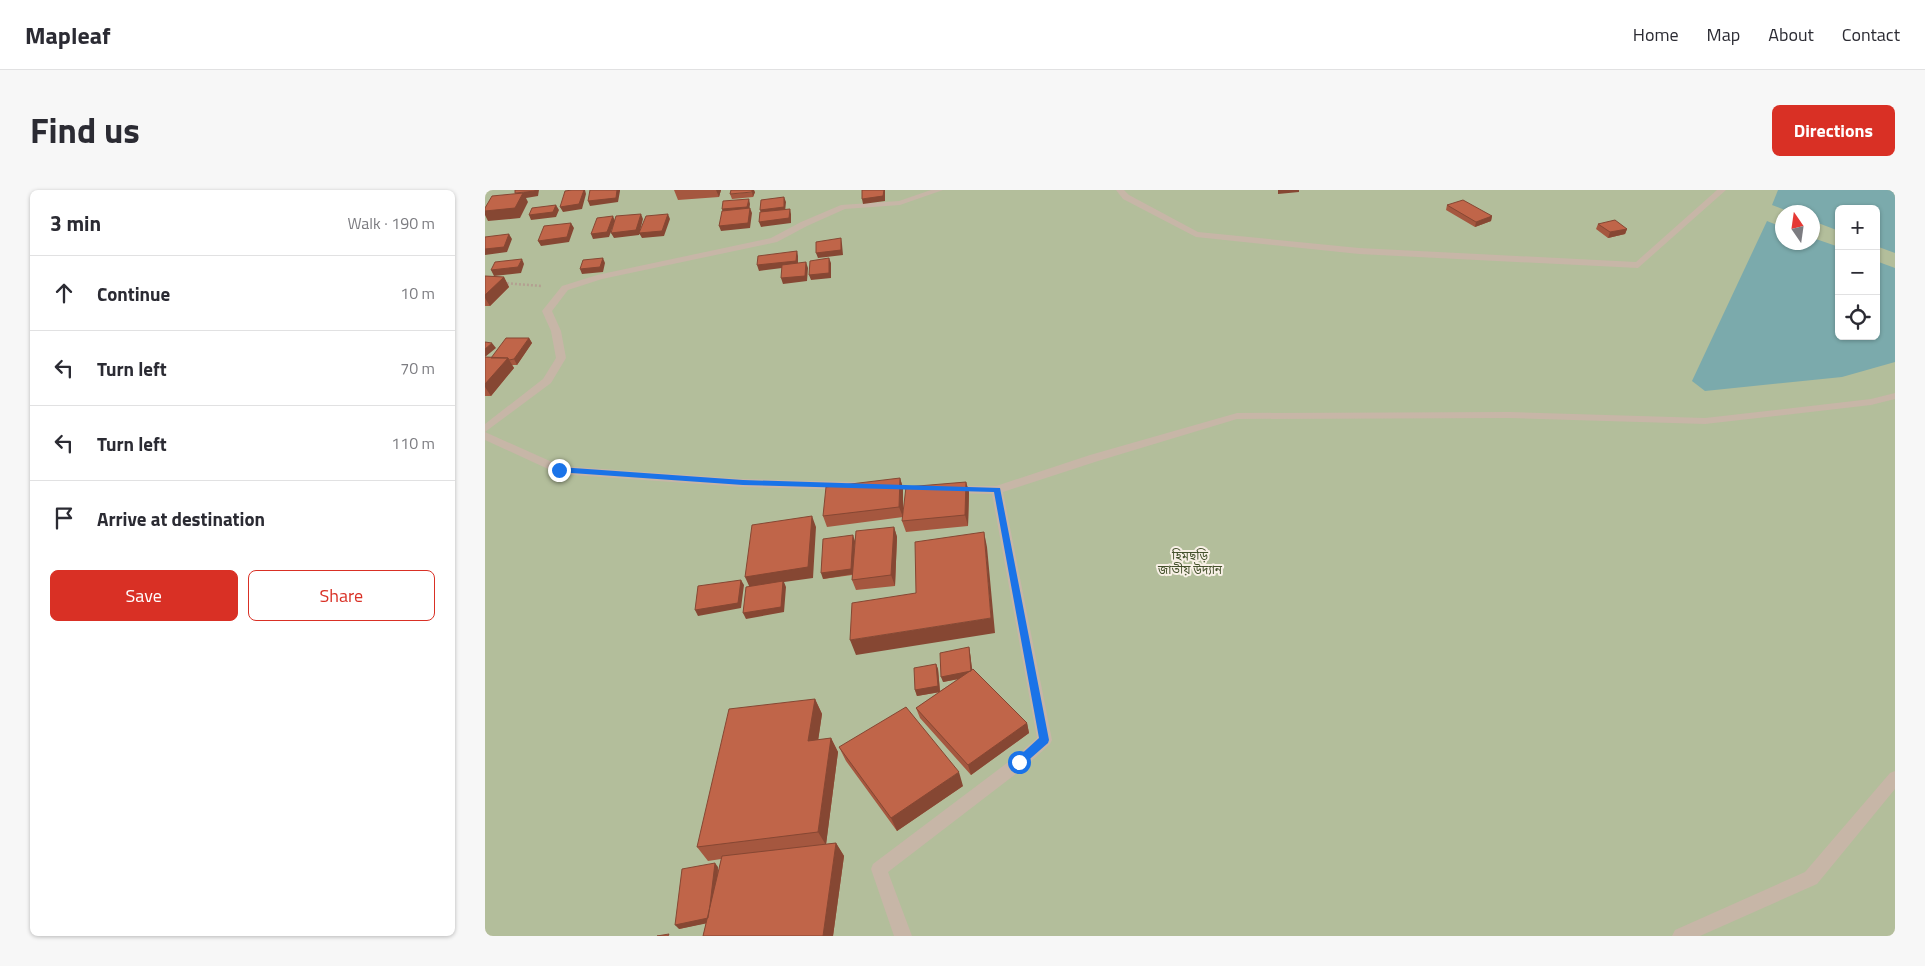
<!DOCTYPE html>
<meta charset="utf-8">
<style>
:root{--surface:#fff;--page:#f7f7f7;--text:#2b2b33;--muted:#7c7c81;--line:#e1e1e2;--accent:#d93025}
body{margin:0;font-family:"Titillium Web","Noto Sans Bengali",sans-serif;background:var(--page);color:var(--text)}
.controls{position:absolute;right:15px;top:15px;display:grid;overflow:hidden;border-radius:8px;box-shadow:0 1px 4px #0004}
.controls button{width:45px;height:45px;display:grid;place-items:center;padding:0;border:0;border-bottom:1px solid var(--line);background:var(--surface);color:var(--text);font:25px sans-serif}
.compass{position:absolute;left:1290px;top:15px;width:45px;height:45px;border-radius:50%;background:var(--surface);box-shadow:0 1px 4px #0004;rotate:347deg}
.stop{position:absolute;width:15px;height:15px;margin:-11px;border:4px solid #1a73e8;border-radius:50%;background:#fff}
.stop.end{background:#1a73e8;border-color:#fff;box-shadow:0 1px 5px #0008}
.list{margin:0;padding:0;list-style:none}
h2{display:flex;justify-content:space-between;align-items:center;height:65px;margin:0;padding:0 20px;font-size:21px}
h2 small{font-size:16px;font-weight:400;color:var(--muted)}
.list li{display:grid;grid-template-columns:32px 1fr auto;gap:15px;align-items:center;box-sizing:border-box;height:75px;padding:0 20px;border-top:1px solid var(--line)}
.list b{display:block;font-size:19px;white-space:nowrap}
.list em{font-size:16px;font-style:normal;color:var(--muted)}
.actions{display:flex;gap:10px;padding:15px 20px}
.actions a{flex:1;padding:11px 0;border:1px solid var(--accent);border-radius:8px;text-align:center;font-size:18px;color:var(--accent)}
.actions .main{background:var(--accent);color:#fff}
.icon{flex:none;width:28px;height:28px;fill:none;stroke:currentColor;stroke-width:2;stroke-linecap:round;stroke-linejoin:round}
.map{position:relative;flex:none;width:1410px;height:746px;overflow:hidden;border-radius:8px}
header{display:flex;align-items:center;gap:30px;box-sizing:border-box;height:70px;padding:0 25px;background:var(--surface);border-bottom:1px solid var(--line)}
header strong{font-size:24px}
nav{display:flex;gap:28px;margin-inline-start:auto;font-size:18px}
.intro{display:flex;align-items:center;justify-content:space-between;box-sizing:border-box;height:120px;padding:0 30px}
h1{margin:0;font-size:35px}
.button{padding:12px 22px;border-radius:8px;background:var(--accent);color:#fff;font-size:18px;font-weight:700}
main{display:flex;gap:30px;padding:0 30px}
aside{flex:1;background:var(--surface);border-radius:8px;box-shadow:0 1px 4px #0004}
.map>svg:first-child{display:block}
</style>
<header>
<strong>Mapleaf</strong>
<nav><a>Home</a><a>Map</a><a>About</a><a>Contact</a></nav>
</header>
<div class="intro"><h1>Find us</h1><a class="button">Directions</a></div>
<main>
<aside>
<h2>3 min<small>Walk · 190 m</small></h2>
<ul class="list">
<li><svg class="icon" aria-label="ahead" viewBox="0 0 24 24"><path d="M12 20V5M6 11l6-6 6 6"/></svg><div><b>Continue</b></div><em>10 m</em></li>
<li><svg class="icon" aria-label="left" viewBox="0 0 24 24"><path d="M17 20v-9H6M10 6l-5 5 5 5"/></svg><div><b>Turn left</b></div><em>70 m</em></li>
<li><svg class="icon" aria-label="left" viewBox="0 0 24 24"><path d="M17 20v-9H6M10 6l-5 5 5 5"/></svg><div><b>Turn left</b></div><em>110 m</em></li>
<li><svg class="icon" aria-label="arrive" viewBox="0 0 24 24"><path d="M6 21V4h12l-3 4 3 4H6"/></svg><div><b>Arrive at destination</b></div></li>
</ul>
<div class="actions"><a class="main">Save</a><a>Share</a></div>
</aside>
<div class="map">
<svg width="1410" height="746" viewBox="0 0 1410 746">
<rect width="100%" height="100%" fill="#f0e6da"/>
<path fill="#b3be9b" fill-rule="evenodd" d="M0,0h1410v746h-1410zM1354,19h37v127h-37zM1298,22h30v30h-30z"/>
<path fill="#7baaac" d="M1293,0h117v63l-19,-7v-37h-37v22l-26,-10v-9h-23l-18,-7z
M1282,31l15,6 1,15h30v-4l26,9v89h37v-75l19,7v94l-53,15 -137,14 -13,-10z"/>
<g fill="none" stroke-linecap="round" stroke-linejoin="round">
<path stroke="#b3a091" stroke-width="2.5" stroke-dasharray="2 2" stroke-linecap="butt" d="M18,93l39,3"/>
<path fill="#c7b6a7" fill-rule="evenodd" d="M446,0h12l-43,15 -55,4 -38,17 -30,16 -175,37 -34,11 -16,21 9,20 5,27 -15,25 -66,49v-8l58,-45 13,-21 -5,-27 -9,-20 20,-25 35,-11 174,-37 30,-16 40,-17 58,-4z
M631,0h8l5,5 69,37 161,16 277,14 81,-72h9l-88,78 -279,-14 -163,-17 -73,-38z
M1410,203v6l-24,6 -166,19 -195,-6 -273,1 -139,42 -95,31 49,248 -2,4 -25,23 -137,105 24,64h-18l-23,-67 2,-5 142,-107 22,-19 -45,-244 -41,-1 -4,-1 -2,-3 2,-3h49l94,-31 147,-42 273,-1 195,6 166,-19z
M0,242l76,34 182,13 113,3 6,4 -6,4 -113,-3 -184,-13 -74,-34z
M1410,581v18l-78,95 -117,52h-28l3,-6 130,-58 85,-99z"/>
</g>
<path fill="#a5573f" d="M189,0h47l-2,7 -41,3z
M270,2l-2,5 -21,2 -2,-5z
M962,15l45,11 -1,5 -16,6 -29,-17z
M1113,34l29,5 -2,5 -17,4 -12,-9z
M0,86l19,1 5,10 -19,19h-5z
M44,148l3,5 -15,22h-5l2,3 -23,28h-6v-39l6,1z
M415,288l3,10v29l-76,10 -4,-11z
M481,292l3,10 -1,34 -62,6 -4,-11z
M409,337l3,10 -2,49 -39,4 -4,-10v-5l-29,4 32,-38 -1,10z
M484,457l1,6 2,17 55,53 2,10 -58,42 -51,-57 -4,-10 24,-16 -23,4 -2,-6 21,-26 2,5 2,22 19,-12 -16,3z
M330,509l7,15 -4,26 13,-2 7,14 -12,92 10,-1 8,13 -11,80h-130l3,-13 -27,6 39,-62v7l3,-15 -13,2 -11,-14z
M354,557l124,39 -66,45 -51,-70z"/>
<path fill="#864733" d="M50,0h4l-1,6 -12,2 2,4 -8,16 -32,3 -3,-6v-4l29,-17z
M99,0h1l1,4 -4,15 -19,3 -3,-5z
M132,0h3v1l-2,11 -28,4 -2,-5z
M231,0h5l-2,7z
M267,0h2l1,2 -2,5 -1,-5z
M399,0h1v11l-22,3 -1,-5z
M793,0h21v2l-21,2z
M299,7l2,5 -1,10 -23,3 -2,-5z
M264,9l1,5 -1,8 -26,2 -1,-5z
M71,15l3,5 -3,7 -25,3 -2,-5z
M265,18l2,5 -2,15 -29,3 -2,-5z
M305,19l1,5v9l-30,4 -2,-5z
M156,24l2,5 -4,16 -25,3 -3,-5z
M183,24l2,5 -6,17 -22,2 -3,-5z
M128,26l2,5 -6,16 -16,2 -2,-5z
M1007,26l-1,5 -16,6 1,-5z
M86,33l3,5 -5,14 -28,4 -3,-5z
M1142,39l-2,5 -17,4 2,-6z
M24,44l3,5 -5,13 -22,3v-6z
M356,48l1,6 1,11 -25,3 -2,-5z
M312,61l1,5v10l-39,5 -2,-6z
M118,68l2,5 -2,9 -21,2 -2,-5z
M344,68l2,5v15l-20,2 -2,-5z
M37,69l2,5 -3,9 -27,3 -3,-6z
M321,72l2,6 -1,13 -24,3 -2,-6z
M19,87l5,10 -19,19 -5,-8v-3z
M44,148l3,5 -15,22 -3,-6z
M7,153l4,5 -11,9v-8z
M23,168l6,10 -23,28 -6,-9v-3z
M415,288l3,10v29l-4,-10z
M481,292l3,10 -1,34 -3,-11z
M327,326l4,11 -3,51 -29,4 2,5 -2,25 -38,7 -3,-6 7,-25 -5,-11z
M409,337l3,10 -2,49 -4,-11z
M499,342l3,15 8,86 -139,22 -6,-15 141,-22z
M368,345l2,6 -2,33 -30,5 -2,-6z
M256,390l3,5 -3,23 -43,8 -3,-6z
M484,457l1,6 3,23 -30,6 -2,-5z
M451,474l2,5 2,23 -23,4 -2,-6z
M330,509l7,15 -6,41 -8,-14z
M542,533l2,10 -58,42 -3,-10z
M346,548l7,14 -12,93 -8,-13z
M474,582l4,14 -66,45 -6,-13z
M351,653l8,13 -11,80h-10z
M230,673l3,4 -5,55 -34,7 -4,-4z"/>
<path fill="#c06549" stroke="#864733" d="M30,0h20v1l-20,2z
M87,0h12l-5,14 -19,3 5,-16z
M105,0h27l-1,8 -28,3z
M246,0h21v2l-22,2z
M377,0h22l-1,6 -21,3z
M38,3l-8,15 -30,3v-3l7,-12z
M299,7v10l-24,3 1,-10z
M264,9l-2,8 -25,2 1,-8z
M978,10l29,16 -16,6 -29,-17z
M71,15l-3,7 -24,3 3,-7z
M265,18l-2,15 -29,3 3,-15z
M305,19l-1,9 -30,4 1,-10z
M156,24l-5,16 -25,3 5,-17z
M183,24l-6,17 -23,2 7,-17z
M128,26l-6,16 -16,2 6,-16z
M1130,30l12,9 -17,3 -12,-8z
M86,33l-4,14 -29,4 6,-15z
M24,44l-5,13 -19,2v-12z
M356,48v12l-25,3v-11z
M312,61l-1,10 -39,4 1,-9z
M118,68l-3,9 -20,2 3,-9z
M344,68v15l-20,2 1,-14z
M37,69l-4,8 -27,3 4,-8z
M321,72l-1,14 -24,2 1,-13z
M0,86l19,1 -19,18z
M21,148h23l-15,21 -5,1 -1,-2h-17z
M0,152l7,1 -7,6z
M0,167l23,1 -23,26z
M415,288l-1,29 -76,9 3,-29z
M481,292l-1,33 -63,6 4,-34z
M327,326l-4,51 -63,10 7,-52z
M409,337l-3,48 -39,5 4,-49z
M499,342l7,86 -141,22 2,-37 64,-10 -1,-51z
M368,345l-2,34 -30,4 2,-34z
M256,390l-3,23 -43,7 3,-24z
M298,391l-2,26 -38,6 3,-26z
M484,457l2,24 -30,6 -1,-24z
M451,474l2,22 -23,4 -1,-22z
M488,479l54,54 -59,42 -52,-57z
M330,509l-7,42 23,-3 -13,94 -121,15 32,-138z
M421,517l53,65 -68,46 -52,-71z
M351,653l-13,93h-120l19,-80z
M230,673l-5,42 -2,13 -33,7 7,-56z
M184,744l-1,2h-11z"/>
<path fill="#1a73e8" d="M74,277l184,13 257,8 49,252 -1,3 -25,22h-7v-6l23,-21 -45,-246 -251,-7 -186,-13v-4z"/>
<g text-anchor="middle" stroke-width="4" stroke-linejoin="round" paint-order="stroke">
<g font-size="12" fill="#44512c" stroke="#f8f0e6">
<text x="705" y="370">হিমছড়ি<tspan x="705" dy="14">জাতীয় উদ্যান</tspan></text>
</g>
</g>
</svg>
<div class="controls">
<button>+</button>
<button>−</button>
<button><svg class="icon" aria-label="locate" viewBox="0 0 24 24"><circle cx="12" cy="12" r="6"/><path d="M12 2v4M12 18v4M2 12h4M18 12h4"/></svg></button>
</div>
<svg class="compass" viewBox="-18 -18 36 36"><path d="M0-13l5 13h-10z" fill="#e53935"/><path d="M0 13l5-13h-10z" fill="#7c7c81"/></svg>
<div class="stop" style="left:534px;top:572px"></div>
<div class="stop end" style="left:74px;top:280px"></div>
</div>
</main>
